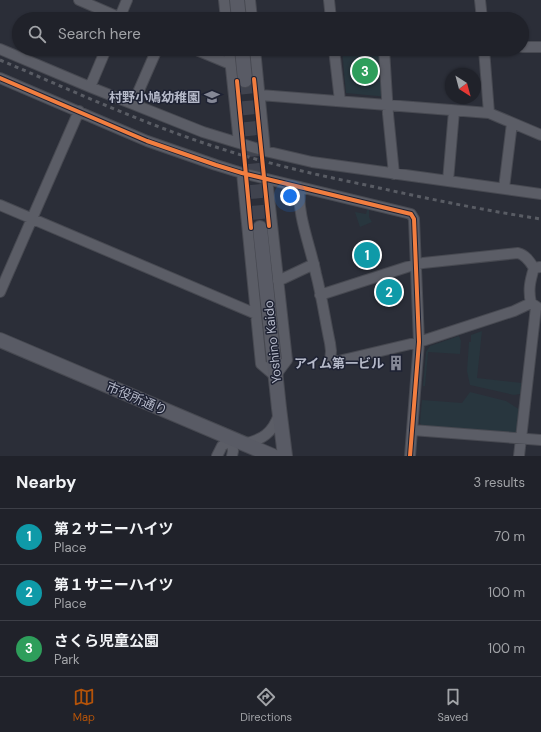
<!DOCTYPE html>
<meta charset="utf-8">
<style>
:root{--surface:#20222a;--page:#282a32;--text:#f1f3f6;--muted:#a2a4a8;--line:#3d3f47;--accent:#b45309}
body{margin:0;font-family:"DM Sans","Noto Sans JP",sans-serif;background:var(--page);color:var(--text)}
.compass{position:absolute;left:445px;top:68px;width:36px;height:36px;border-radius:50%;background:var(--surface);box-shadow:0 1px 3px #0004;rotate:144deg}
.you{position:absolute;left:290px;top:196px;width:14px;height:14px;margin:-10px;border:3px solid #fff;border-radius:50%;background:#1a73e8;box-shadow:0 0 0 6px #1a73e833}
.badge{display:grid;place-items:center;width:26px;height:26px;border-radius:50%;background:var(--accent);color:#fff;font-size:13px;font-weight:700}
.pin{position:absolute;translate:-50% -50%;border:2px solid #fff;box-shadow:0 1px 4px #0006}
.list{margin:0;padding:0;list-style:none}
h2{display:flex;justify-content:space-between;align-items:center;height:52px;margin:0;padding:0 16px;font-size:17px}
h2 small{font-size:13px;font-weight:400;color:var(--muted)}
.list li{display:grid;grid-template-columns:26px 1fr auto;gap:12px;align-items:center;box-sizing:border-box;height:56px;padding:0 16px;border-top:1px solid var(--line)}
.list b{display:block;font-size:15px;white-space:nowrap}
.list p{margin:0;font-size:13px;white-space:nowrap;color:var(--muted)}
.list em{font-size:13px;font-style:normal;color:var(--muted)}
.icon{flex:none;width:22px;height:22px;fill:none;stroke:currentColor;stroke-width:2;stroke-linecap:round;stroke-linejoin:round}
.map{position:relative;flex:none;width:541px;height:456px;overflow:hidden}
.search{position:absolute;background:var(--surface);box-shadow:0 1px 3px #0004;left:12px;right:12px;top:12px;height:44px;display:flex;align-items:center;gap:10px;box-sizing:border-box;padding:0 14px;border-radius:22px;color:var(--muted);font-size:15px}
.sheet{height:220px;background:var(--surface)}
nav{display:flex;justify-content:space-around;align-items:center;box-sizing:border-box;height:56px;border-top:1px solid var(--line);background:var(--surface);font-size:11px;color:var(--muted)}
nav a{display:grid;justify-items:center;gap:2px}
nav .on{color:var(--accent)}
.map>svg:first-child{display:block}
</style>
<div class="map">
<svg width="541" height="456" viewBox="0 0 541 456">
<rect width="100%" height="100%" fill="#2b2e38"/>
<path fill="#28363e" d="M342,49h43l3,48 -42,-4z
M367,210h2v7l3,5 -12,5 -5,-15 11,2z
M482,331l-5,47 45,5 -2,11 -6,1 -44,-10 -3,-14 2,-29h2v-7z
M459,336l2,5 -1,13 -32,-2v1l-3,33h-2l3,-34 4,-6z
M470,392l36,9 14,9 -2,21 -4,3 -91,-7 -3,-4 2,-23 40,3z"/>
<g fill="none" stroke-linecap="round" stroke-linejoin="round">
<path stroke="#40434e" stroke-width="14" stroke-dasharray="14 7" stroke-linecap="butt" d="M245,80l15,148"/>
<g stroke="#474951" stroke-width="12">
<path id="street" d="M79,0l44,19
M224,0l2,19
M250,0l2,19
M329,0l2,19
M480,0l2,19
M119,19l8,-19
M522,47h19
M0,49l90,38 113,45 62,19 47,11 229,32
M194,49l36,15
M229,49l10,94
M255,49l10,102
M334,49l6,52
M384,49l4,65 6,60
M484,49l5,64
M0,78l147,63 69,24 26,8 169,41 3,5 5,123 -9,114
M90,87l16,-38
M260,95l229,18 52,22
M133,104l24,-55
M242,173l19,191 14,12 12,-16 -20,-181
M448,181l6,-70
M300,187c-4,25 11,61 16,87 6,23 9,46 14,69l1,8 -1,12 89,-21 95,-31 17,-8
M504,188l8,-65
M0,205l256,109
M278,281l36,-17
M0,292l79,-181
M320,295l87,-28 16,-4 95,-10c8,2 12,9 16,15
M537,307l-6,-4c-3,-13 -1,-22 3,-35l6,-1
M412,430l129,10
M243,444c19,-4 30,-11 36,-30
M217,456l5,-10 10,-7 1,12 -1,5
M519,456l17,-149"/>
</g>
<g stroke="#474951" stroke-width="16">
<path id="secondary" d="M237,0l2,19
M242,49l3,31
M260,228l19,180 6,48
M0,340l273,116"/>
</g>
<use href="#street" stroke="#5b5d66" stroke-width="10"/>
<use href="#secondary" stroke="#595b65" stroke-width="14"/>
<path stroke="#595c64" stroke-width="3" stroke-dasharray="4 4" stroke-linecap="butt" d="M0,60c73,31 146,65 222,89 47,15 95,26 144,36 58,13 116,25 175,34"/>
<g stroke="#1e2233" stroke-width="6">
<path id="cycleway" d="M0,78l147,63 69,24 26,8 169,41 3,5 5,123 -9,114
M254,79l15,147
M237,81l14,147"/>
</g>
<use href="#cycleway" stroke="#f27e40" stroke-width="4"/>
</g>
<defs>
<g id="school-bare" transform="scale(1.2)"><path d="M0-5L7-2L0 1L-7-2ZM-4 1L0 2.5L4 1V4Q0 6-4 4Z" fill="#858896" stroke="#1e2233" stroke-width="2.5" paint-order="stroke"/></g>
<g id="building-bare" transform="scale(1.2)"><path d="M-4-6H4V6H1V3H-1V6H-4ZM-2.5-4.3h1.7v1.8h-1.7ZM.8-4.3h1.7v1.8H.8ZM-2.5-1h1.7V.8h-1.7ZM.8-1h1.7V.8H.8Z" fill="#858896" stroke="#1e2233" stroke-width="2.5" paint-order="stroke"/></g>
</defs>
<g fill-rule="evenodd">
<use href="#school-bare" x="212" y="97"/>
<use href="#building-bare" x="396" y="363"/>
</g>
<g text-anchor="middle" stroke-width="3" stroke-linejoin="round" paint-order="stroke">
<g font-size="13" font-weight="bold" fill="#b5b9c9" stroke="#1e2233" text-anchor="end">
<text x="200" y="102">村野小鳩幼稚園</text>
<text x="384" y="368">アイム第一ビル</text>
</g>
<g font-size="13" fill="#b5b9c9" stroke="#1e2233">
<text transform="translate(272 342) rotate(-96)" y="5">Yoshino Kaido</text>
<text transform="translate(137 398) rotate(23)" y="5">市役所通り</text>
</g>
</g>
</svg>
<svg class="compass" viewBox="-18 -18 36 36"><path d="M0-13l5 13h-10z" fill="#e53935"/><path d="M0 13l5-13h-10z" fill="#a2a4a8"/></svg>
<div class="you"></div>
<div class="pin badge" style="left:367px;top:255px;background:#0f9aa8">1</div>
<div class="pin badge" style="left:389px;top:292px;background:#0f9aa8">2</div>
<div class="pin badge" style="left:365px;top:71px;background:#2e9e5b">3</div>
<div class="search"><svg class="icon" aria-label="search" viewBox="0 0 24 24"><circle cx="10" cy="10" r="6"/><path d="M15 15l6 6"/></svg>Search here</div>
</div>
<section class="sheet">
<h2>Nearby<small>3 results</small></h2>
<ul class="list">
<li><span class="badge" style="background:#0f9aa8">1</span><div><b>第２サニーハイツ</b><p>Place</p></div><em>70 m</em></li>
<li><span class="badge" style="background:#0f9aa8">2</span><div><b>第１サニーハイツ</b><p>Place</p></div><em>100 m</em></li>
<li><span class="badge" style="background:#2e9e5b">3</span><div><b>さくら児童公園</b><p>Park</p></div><em>100 m</em></li>
</ul>
</section>
<nav>
<a class="on"><svg class="icon" aria-label="map" viewBox="0 0 24 24"><path d="M3 6l6-2 6 2 6-2v14l-6 2-6-2-6 2zM9 4v14M15 6v14"/></svg>Map</a>
<a><svg class="icon" aria-label="directions" viewBox="0 0 24 24"><path d="M12 3l9 9-9 9-9-9zM9 14v-3h6M13 9l2 2-2 2"/></svg>Directions</a>
<a><svg class="icon" aria-label="saved" viewBox="0 0 24 24"><path d="M7 4h10v16l-5-4-5 4z"/></svg>Saved</a>
</nav>
